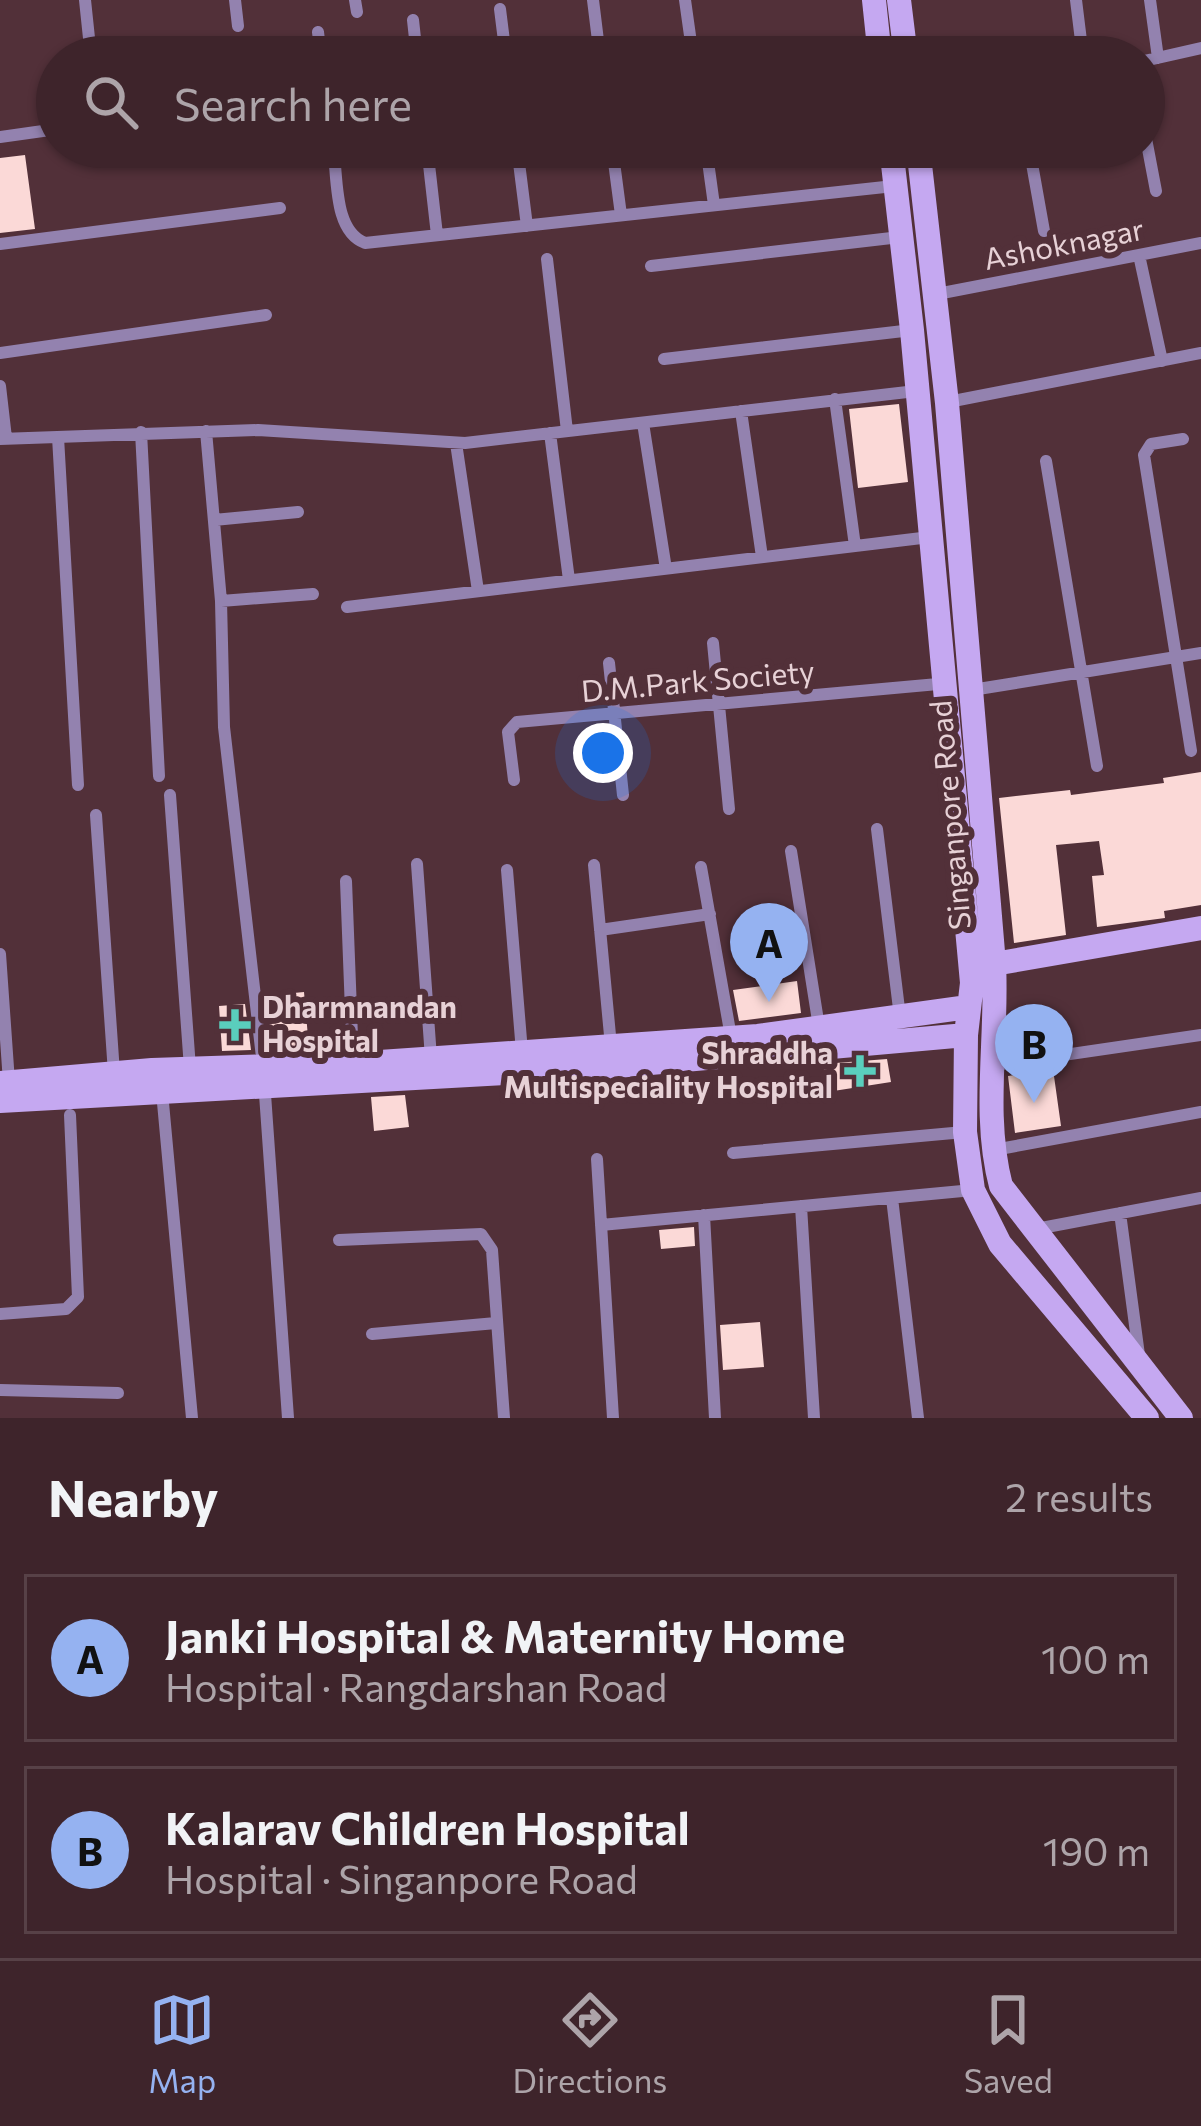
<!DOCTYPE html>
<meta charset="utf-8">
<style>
:root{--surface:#3e242b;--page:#452c33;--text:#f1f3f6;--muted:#ada4a9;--line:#574147;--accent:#95b2f1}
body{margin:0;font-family:Commissioner,sans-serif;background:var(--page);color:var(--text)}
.you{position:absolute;left:603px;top:753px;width:42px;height:42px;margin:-30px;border:9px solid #fff;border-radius:50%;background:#1a73e8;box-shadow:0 0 0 18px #1a73e833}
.badge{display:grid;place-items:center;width:78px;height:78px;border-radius:50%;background:var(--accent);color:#111;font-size:39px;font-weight:700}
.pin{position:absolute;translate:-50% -99px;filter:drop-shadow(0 3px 6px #0008)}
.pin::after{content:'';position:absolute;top:63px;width:42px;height:36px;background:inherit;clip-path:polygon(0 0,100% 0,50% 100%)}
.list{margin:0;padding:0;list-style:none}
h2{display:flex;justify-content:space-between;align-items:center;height:156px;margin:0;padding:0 48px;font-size:51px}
h2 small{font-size:39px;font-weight:400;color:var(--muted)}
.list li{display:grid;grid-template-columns:78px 1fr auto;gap:36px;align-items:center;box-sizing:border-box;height:168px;margin:0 24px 24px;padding:0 24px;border:3px solid var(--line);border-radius:0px}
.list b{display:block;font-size:45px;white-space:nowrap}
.list p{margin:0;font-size:39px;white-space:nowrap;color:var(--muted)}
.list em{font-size:39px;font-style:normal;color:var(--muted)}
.icon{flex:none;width:66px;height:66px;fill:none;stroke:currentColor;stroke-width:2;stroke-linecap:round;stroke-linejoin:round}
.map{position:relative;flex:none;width:1201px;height:1418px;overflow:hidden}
.search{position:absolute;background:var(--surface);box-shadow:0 3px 9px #0004;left:36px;right:36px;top:36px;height:132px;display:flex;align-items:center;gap:30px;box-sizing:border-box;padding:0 42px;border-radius:66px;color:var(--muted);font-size:45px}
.sheet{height:540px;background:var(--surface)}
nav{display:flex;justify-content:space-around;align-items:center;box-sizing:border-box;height:168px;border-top:3px solid var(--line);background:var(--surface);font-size:33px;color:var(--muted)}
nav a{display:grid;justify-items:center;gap:6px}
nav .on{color:var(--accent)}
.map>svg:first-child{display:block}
</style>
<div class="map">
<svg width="1201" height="1418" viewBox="0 0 1201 1418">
<rect width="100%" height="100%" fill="#523039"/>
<path fill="#fbd9d7" d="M25,155l10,74 -35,4v-75z
M899,404l9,78 -50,6 -9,-79z
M1201,772v133l-37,6 1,7 -68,9 -5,-51 12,-1 -5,-34 -43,4 10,90 -52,8 -15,-145 71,-8 1,5 93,-12 -1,-5z
M797,981l4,32 -62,8 -6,-31z
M304,992l5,56 -37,2 -6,-47 8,-1 -1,-7z
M245,1004l6,46 -29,1 -3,-45z
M887,1059l4,23 -64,10 -4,-28z
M1053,1069l8,57 -46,7 -7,-57z
M405,1095l4,32 -35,4 -3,-34z
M694,1227l1,19 -34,3 -2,-19z
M760,1322l4,45 -41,3 -3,-45z"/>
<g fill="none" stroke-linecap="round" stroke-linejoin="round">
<path stroke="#9382af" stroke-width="12" d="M85,0l6,57
M235,0l3,26
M355,0l2,12
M593,0l7,57
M685,0l8,57
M1076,0l7,57
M1150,0l8,58
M500,9l6,48
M413,20l4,37
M318,32l3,25
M1144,61l57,-13
M1144,128l12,63
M0,137l57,-8
M333,147c5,30 0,84 32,96l529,-57
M427,147l10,88
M517,147l10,79
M612,147l9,68
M706,147l8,58
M1029,147l15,84
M0,244l280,-36
M1139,255l23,106
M547,259l20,172
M651,266l249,-29
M937,294l264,-51
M0,353l266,-38
M664,359l248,-29
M0,386l6,52
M835,399l20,147
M943,403l258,-50
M741,411l21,146
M643,423l23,146
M206,431l15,170 3,126 39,339 25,352
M141,432l18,344
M550,433l19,147
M58,437l20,348
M0,439l258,-9 207,13 451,-52
M1183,439l-32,5 -7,11 47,296
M456,443l22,148
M1046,461l51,305
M214,520l84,-8
M221,601l92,-7
M347,607l583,-70
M713,643l16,166
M609,663l14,132
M972,690l229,-37
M514,780l-6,-48 9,-10 432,-39
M170,795l20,273
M96,815l18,258
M877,829l23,188
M791,851l28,176
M417,864l14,194
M594,865l17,181
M701,867l30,170
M507,870l15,182
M346,881l7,182
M600,930l110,-16
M0,954l9,128
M995,1065l206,-30
M162,1092l30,326
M994,1150l207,-38
M733,1153l231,-21
M597,1159l16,259
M892,1198l26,220
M801,1206l13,212
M1120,1213l19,142
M704,1215l11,203
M601,1225l372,-35
M1036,1229l165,-31
M339,1240l142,-6 11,16 12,168
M0,1314l66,-5 12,-12 -8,-182
M372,1334l124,-11
M0,1390l118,3"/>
<path stroke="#c5a8f1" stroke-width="24" d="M874,0l6,57
M899,0l7,57
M891,147l21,183 60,653 -6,52 -1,97 8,58 27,54 147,174
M918,147l29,256 47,561c4,73 -12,151 7,222l180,232
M994,964l207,-36
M0,1083l152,-13 213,-7 393,-27 210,-29
M0,1101l594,-33 372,-33"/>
</g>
<g fill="#5acebd" stroke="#523039" stroke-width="4.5">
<path d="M229 1007h12v12h12v12h-12v12h-12v-12h-12v-12h12z"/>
<path d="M854 1053h12v12h12v12h-12v12h-12v-12h-12v-12h12z"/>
</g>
<g text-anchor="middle" stroke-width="12" stroke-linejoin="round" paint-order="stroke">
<g font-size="30" fill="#e7d1d6" stroke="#523039">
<text transform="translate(1064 245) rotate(-11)" y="10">Ashoknagar</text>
<text transform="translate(698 682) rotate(-5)" y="10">D.M.Park Society</text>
<text transform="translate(951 815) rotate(-95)" y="10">Singanpore Road</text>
</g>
<g font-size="30" font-weight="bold" fill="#e7d1d6" stroke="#523039" text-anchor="start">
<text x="262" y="1018">Dharmnandan<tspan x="262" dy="34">Hospital</tspan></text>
<text x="833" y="1064" text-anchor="end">Shraddha<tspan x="833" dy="34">Multispeciality Hospital</tspan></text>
</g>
</g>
</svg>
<div class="you"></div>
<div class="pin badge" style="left:769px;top:1002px">A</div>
<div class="pin badge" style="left:1034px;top:1103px">B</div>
<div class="search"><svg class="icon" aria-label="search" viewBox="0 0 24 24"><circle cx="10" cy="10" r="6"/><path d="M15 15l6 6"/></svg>Search here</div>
</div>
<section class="sheet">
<h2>Nearby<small>2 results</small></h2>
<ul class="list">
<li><span class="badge">A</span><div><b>Janki Hospital &amp; Maternity Home</b><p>Hospital · Rangdarshan Road</p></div><em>100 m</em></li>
<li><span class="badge">B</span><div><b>Kalarav Children Hospital</b><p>Hospital · Singanpore Road</p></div><em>190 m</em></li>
</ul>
</section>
<nav>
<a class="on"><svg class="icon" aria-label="map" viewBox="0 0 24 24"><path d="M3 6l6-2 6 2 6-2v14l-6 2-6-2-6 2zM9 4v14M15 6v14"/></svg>Map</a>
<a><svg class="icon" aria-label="directions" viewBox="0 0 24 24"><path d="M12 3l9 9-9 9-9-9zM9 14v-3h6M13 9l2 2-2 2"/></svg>Directions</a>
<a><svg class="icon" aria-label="saved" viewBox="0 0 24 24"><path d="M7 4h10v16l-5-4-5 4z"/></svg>Saved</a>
</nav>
